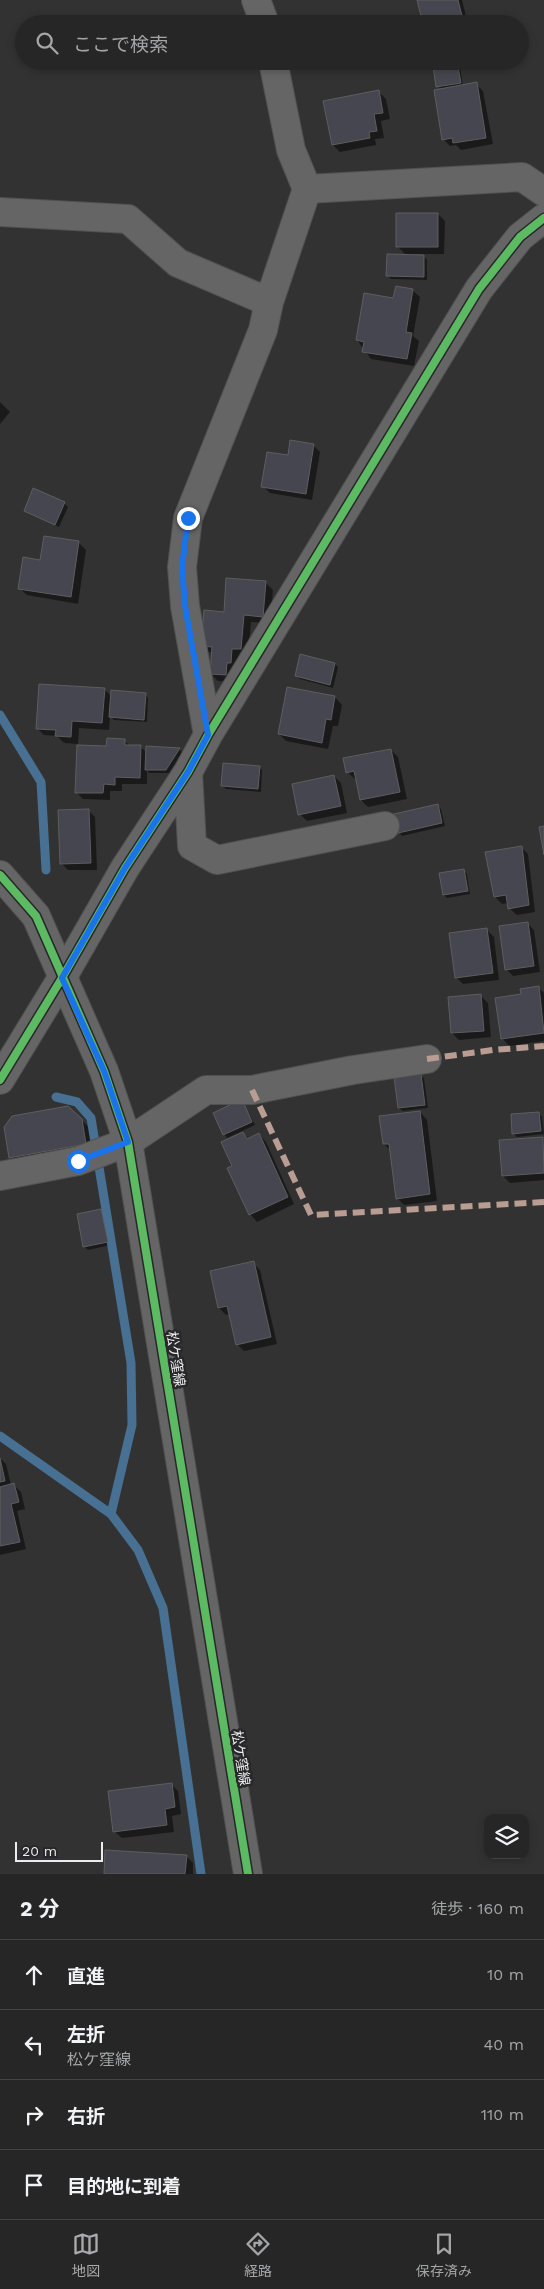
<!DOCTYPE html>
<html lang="ja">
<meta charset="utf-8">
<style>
:root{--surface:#262626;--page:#323232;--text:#f1f3f6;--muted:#a4a5a7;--line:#424343;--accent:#abaaac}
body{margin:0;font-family:"Work Sans","Noto Sans JP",sans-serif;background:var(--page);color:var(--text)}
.controls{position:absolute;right:15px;bottom:15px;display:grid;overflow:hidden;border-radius:10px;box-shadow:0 2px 8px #0003}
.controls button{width:45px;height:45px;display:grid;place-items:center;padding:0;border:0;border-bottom:1px solid var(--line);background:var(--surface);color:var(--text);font:25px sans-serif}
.scale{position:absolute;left:15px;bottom:12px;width:88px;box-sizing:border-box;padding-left:5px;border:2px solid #ecebed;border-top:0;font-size:14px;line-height:18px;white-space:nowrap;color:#ecebed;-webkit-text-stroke:4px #282729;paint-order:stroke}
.stop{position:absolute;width:15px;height:15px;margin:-11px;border:4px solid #1a73e8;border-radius:50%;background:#fff}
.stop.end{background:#1a73e8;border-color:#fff;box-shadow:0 1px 5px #0008}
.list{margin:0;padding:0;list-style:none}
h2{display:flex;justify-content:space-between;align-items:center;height:65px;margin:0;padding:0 20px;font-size:21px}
h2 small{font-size:16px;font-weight:400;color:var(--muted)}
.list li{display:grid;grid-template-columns:32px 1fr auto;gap:15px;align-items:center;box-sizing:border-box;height:70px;padding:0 20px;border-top:1px solid var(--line)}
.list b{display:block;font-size:19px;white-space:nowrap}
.list p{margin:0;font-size:16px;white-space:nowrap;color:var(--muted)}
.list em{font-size:16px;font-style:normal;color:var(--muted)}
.icon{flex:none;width:28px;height:28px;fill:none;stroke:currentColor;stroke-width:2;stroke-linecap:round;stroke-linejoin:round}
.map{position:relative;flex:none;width:544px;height:1874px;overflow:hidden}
.search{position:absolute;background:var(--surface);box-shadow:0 2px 8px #0003;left:15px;right:15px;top:15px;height:55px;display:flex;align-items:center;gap:12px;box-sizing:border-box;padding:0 18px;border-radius:28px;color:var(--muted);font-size:19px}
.sheet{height:345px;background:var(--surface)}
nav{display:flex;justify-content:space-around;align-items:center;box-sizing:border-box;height:70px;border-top:1px solid var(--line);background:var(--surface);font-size:14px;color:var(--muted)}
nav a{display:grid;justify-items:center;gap:2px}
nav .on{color:var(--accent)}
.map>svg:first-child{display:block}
</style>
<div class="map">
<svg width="544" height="1874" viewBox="0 0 544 1874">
<rect width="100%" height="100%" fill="#323232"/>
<path fill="#0007" d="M418,0h44l6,24h-44z
M457,64l3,3 3,19 13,-2 7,7 10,53 -32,6 -5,-5 -6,1 -7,-7 -2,-49 -3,-4z
M379,92l7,7 4,20 -9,2 3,17 -9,1 1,6 -36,7 -7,-7z
M438,214l7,7 -1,33h-30v2h10l3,4v20l-36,-1 -3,-3 19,-20 -10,-10z
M412,290l8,7 -7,39 6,5 -5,25 -43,-7 -14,-19 37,-41z
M0,402l10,10 -10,12z
M313,445l7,7 -8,48 -42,-7 -7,-7z
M64,503l4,4 -9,20 -34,-16z
M79,543l7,7 -8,54 -51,-9 -8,-7 22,-27z
M266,583l7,7 -3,33 -19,-1 -3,34 -9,-1 -1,15 -6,12 -14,-1 -7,-7 2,-21 -4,-1 -7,-7 23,-32z
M335,664l3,3 -5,21 -33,-9 -4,-3z
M288,688l47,9 7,8 -4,21h-5l-5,23 -42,-8 -7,-7z
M104,689l8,8 33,-3 3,4 -1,24 -33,-2 -4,-4 -1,14 -30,-2 -1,16 -14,-1 -7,-7 -13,-1 -7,-7z
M124,740l6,6h10l7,7 32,-4 3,3 -13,21h-20l-2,-3v14h-25v7h-12v9l-27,-1 -7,-7 31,-45z
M391,750l7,7 9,42 -39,8 -7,-7 -4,-21h-2l-8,-7z
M259,767l3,3 -1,22 -35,-3 -4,-3z
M334,776l7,7 6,30 -40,8 -7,-7z
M438,806l3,3 4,17 -43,10 -3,-4z
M88,810l7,7 2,53h-29l-7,-7z
M521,847l7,7 7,58 -18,3 -8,-7 -1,-5 -6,1 -7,-7z
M464,871l3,3 3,20 -23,4 -3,-3z
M527,923l7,7 6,42 -27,4 -7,-7z
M487,930l7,7 5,43 -36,4 -7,-7z
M539,988l5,5v48l-35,5 -7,-8z
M481,996l7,7 3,34 -32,3 -7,-7z
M421,1075l3,4 4,29 -25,3 -4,-3z
M242,1101l13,24 -28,13 -3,-4z
M420,1112l7,8 10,81 -33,4 -7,-7 -6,-47 -7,-7z
M539,1113l3,4 2,17 -27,3 -4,-4z
M81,1120l8,7 4,23 -76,14 -7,-7z
M243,1133l6,6 10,-5 7,8 28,62 -37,18 -7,-8 -16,-47z
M542,1138l2,2v40l-34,3 -7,-7z
M101,1211l3,3 7,31 -23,5 -4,-4z
M253,1263l7,7 17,74 -33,7 -7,-7 -7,-30 -4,1 -7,-7z
M0,1458l6,6 5,21h3l7,7 4,17 -8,2 9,38 -26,6z
M171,1784l7,7 3,23 -9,2 2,16 -52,6 -8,-7z
M186,1856l7,7v11h-88z"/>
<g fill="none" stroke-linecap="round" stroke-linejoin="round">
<path stroke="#477092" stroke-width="9" d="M0,715l41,67 5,88
M56,1097l21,5 14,16 40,245 1,62 -21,89
M0,1436l111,78 27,36 25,58 38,266"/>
</g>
<path fill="#45464f" stroke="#5e5e5f" d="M417,0h41l6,24h-41z
M457,62l4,21 -25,4 -3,-21z
M477,82l9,56 -33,5 -1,-5 -10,2 -8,-50z
M379,90l4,23 -9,1 3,17 -8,1 1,6 -38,7 -9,-44z
M396,213h42v34h-42z
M387,254l37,1v22l-38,-1z
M396,286l17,3 -7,43 6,1 -5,26 -45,-7 2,-10 -8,-2 8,-47 29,5z
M290,440l24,4 -8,50 -45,-7 6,-35 21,3z
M33,488l32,14 -10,23 -31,-14z
M44,536l35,5 -8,56 -53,-8 5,-32 17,3z
M226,578l40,3 -3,36 -19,-2 -3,34h-9l-1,14h-4l-1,12 -16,-1 2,-27 -11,-1 3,-36 20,2z
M300,654l35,9 -5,22 -35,-9z
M39,684l66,4 -3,35 -30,-2 -1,16 -16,-1 1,-6 -20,-1z
M287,687l48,9 -4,24 -5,-1 -4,24 -44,-9z
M111,690l35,3 -2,27 -35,-3z
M107,738l18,1v6h16l-1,33 -25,-1v8l-11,-1 -1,9h-28l2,-48 29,1z
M146,746l34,2 -14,22h-21z
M391,749l9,43 -40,8 -6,-29 -8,2 -3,-15z
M223,763l37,3 -2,23 -37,-3z
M334,775l7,31 -43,9 -6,-31z
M438,804l4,19 -44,10 -4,-19z
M89,809l2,54 -31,1 -2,-54z
M544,826v29l-5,-28z
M522,846l7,59 -21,4 -2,-14 -12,2 -9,-45z
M464,869l4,22 -25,4 -4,-22z
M528,922l6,44 -29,4 -6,-44z
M487,928l6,45 -38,5 -6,-45z
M539,986l5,47 -43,6 -6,-41 26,-4 -1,-5z
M481,994l3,37 -33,2 -3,-36z
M421,1074l4,31 -27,3 -4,-31z
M242,1099l10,23 -29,13 -10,-22z
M68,1106l14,13 4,25 -77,14 -5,-31 8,-11z
M420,1111l10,83 -34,5 -7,-55h-6l-4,-28z
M539,1112l2,19 -29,3 -1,-20z
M243,1132l4,7 12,-6 29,64 -39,18 -22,-47 5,-2 -11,-24z
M543,1137l1,36 -42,3 -3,-36z
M101,1209l7,33 -25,5 -6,-33z
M254,1261l17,76 -35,8 -9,-39 -9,2 -8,-37z
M0,1458l5,23 -5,1z
M14,1483l5,19 -8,2 9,38 -20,4v-59z
M172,1783l3,24 -10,2 2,16 -54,7 -5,-41z
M105,1850l82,5 -2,19h-81z"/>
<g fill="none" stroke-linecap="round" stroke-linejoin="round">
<g stroke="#515151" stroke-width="30">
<path id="minor" d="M256,0l9,24
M307,189l215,-12 22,15
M0,212l128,7 50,44 91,39
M208,735l-23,-129 -3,-39 6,-49 75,-188 6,-28 38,-113 -16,-39 -18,-89
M188,772l4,74 25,14 168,-34
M0,1080l62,-102 63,-110 63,-96 20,-37 271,-446 41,-52 24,-19
M0,1176l78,-15 50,-19 78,-52h46l101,-20 74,-11"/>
</g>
<g stroke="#515151" stroke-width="30">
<path id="tertiary" d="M0,875l36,41 68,155 24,71 120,732"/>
</g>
<use href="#minor" stroke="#656565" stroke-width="28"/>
<use href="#tertiary" stroke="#656565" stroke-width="28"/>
<path stroke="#b99d93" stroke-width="6" stroke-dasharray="12 6" stroke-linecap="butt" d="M427,1059l66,-9 51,-4
M252,1090l59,125 233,-13"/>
<g stroke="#282729" stroke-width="11">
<path id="cycleway" d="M0,875l36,41 68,155 24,71 120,732
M0,1080l62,-102 63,-110 63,-96 20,-37 271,-446 41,-52 24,-19"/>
</g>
<use href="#cycleway" stroke="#5cba63" stroke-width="8"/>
</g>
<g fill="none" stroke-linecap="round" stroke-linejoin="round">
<path stroke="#1a73e8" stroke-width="6" d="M78,1161l50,-19 -24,-71 -42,-93 63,-110 63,-96 20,-37 -23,-129 -3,-39 6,-49"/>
</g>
<g text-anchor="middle" stroke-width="5" stroke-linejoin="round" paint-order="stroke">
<g font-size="14" fill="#ecebed" stroke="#282729">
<text transform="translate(176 1359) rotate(81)" y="5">松ケ窪線</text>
<text transform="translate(241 1758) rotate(81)" y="5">松ケ窪線</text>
</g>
</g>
</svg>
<div class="controls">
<button><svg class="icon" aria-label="layers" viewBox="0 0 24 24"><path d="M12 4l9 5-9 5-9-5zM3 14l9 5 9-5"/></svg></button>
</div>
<div class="scale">20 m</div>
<div class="stop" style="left:78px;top:1161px"></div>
<div class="stop end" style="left:188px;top:518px"></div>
<div class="search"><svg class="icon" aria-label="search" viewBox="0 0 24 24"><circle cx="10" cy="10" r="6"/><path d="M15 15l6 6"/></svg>ここで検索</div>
</div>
<section class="sheet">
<h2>2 分<small>徒歩 · 160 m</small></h2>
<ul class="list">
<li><svg class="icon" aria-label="ahead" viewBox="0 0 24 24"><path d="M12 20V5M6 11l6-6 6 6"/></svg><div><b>直進</b></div><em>10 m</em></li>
<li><svg class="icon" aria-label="left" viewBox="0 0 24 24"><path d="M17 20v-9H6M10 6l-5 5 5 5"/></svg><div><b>左折</b><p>松ケ窪線</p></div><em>40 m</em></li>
<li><svg class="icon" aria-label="right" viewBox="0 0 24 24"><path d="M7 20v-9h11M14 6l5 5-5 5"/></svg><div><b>右折</b></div><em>110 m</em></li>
<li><svg class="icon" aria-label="arrive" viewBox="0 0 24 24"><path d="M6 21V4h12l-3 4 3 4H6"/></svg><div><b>目的地に到着</b></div></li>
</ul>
</section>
<nav>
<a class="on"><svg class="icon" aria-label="map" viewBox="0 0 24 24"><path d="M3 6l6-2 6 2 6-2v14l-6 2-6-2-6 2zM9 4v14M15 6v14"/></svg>地図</a>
<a><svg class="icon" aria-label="directions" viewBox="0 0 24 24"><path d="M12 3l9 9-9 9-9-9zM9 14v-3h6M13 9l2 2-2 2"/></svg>経路</a>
<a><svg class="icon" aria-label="saved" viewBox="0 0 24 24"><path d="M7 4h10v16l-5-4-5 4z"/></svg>保存済み</a>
</nav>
